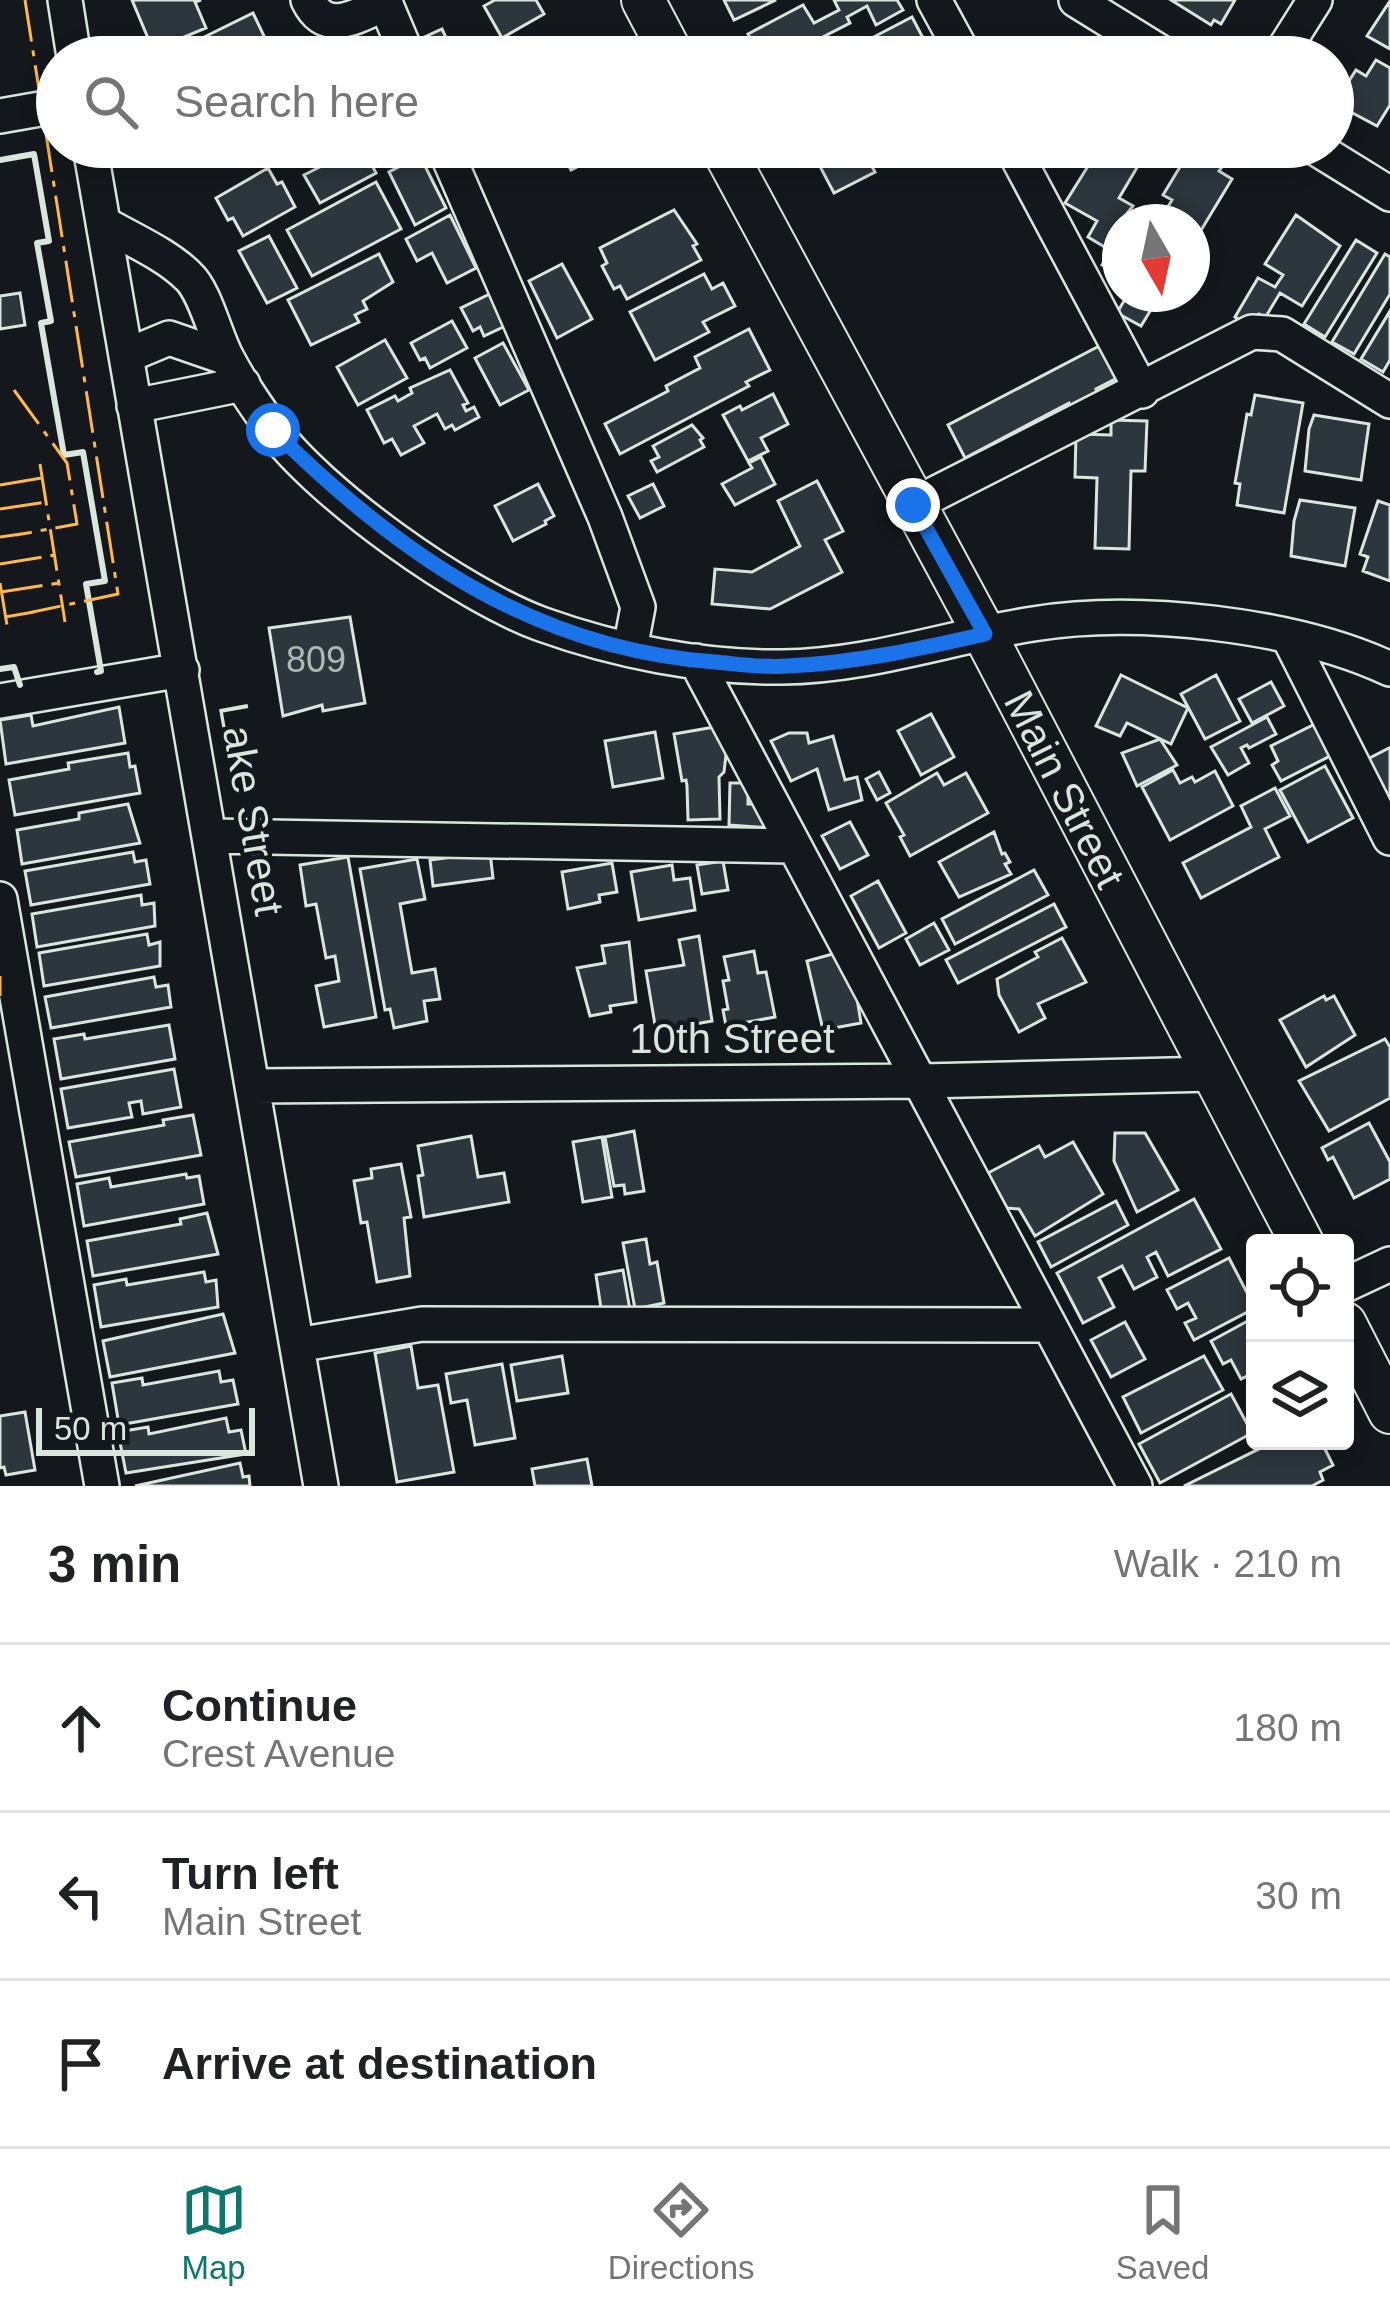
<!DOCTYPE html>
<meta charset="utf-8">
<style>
:root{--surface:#fff;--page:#f2f2f2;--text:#202124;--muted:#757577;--line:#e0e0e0;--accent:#0f766e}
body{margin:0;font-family:Arial,sans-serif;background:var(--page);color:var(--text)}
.controls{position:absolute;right:36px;bottom:36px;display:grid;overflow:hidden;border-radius:12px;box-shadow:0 6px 18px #0003}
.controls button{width:108px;height:108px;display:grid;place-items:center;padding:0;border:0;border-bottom:3px solid var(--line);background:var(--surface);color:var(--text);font:60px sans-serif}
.compass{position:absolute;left:1102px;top:204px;width:108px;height:108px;border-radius:50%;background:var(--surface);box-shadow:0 6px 18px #0003;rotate:171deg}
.scale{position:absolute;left:36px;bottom:30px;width:219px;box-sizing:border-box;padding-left:12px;border:6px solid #d8e6dc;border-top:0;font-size:33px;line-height:42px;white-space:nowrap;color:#d8e6dc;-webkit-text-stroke:9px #14181c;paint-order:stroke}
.stop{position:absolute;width:36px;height:36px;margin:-27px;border:9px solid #1a73e8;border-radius:50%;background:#fff}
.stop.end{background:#1a73e8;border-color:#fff;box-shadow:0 3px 12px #0008}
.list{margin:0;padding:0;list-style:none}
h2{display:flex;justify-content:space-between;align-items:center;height:156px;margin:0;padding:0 48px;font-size:51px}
h2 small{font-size:39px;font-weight:400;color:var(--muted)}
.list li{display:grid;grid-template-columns:78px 1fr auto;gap:36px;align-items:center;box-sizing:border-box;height:168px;padding:0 48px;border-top:3px solid var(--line)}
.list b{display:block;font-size:45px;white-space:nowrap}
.list p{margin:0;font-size:39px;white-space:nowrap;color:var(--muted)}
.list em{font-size:39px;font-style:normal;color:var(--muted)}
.icon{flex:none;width:66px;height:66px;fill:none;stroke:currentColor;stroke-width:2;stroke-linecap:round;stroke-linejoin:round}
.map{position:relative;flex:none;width:1390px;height:1486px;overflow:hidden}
.search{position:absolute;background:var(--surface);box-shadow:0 6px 18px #0003;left:36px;right:36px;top:36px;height:132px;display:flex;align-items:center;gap:30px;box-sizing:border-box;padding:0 42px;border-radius:66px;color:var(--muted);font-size:45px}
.sheet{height:660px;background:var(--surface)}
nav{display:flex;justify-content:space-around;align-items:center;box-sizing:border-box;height:168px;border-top:3px solid var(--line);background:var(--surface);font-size:33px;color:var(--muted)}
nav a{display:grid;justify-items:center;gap:6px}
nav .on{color:var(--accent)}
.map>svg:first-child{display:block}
</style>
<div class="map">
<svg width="1390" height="1486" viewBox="0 0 1390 1486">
<rect width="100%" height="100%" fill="#14181c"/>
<path fill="#2c363c" stroke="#d8e6dc" stroke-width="3" d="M132,0h69l-6,2 11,26 -53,22z
M495,0h41l8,14 -42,24 -18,-32z
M724,0h52l-42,20z
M834,0h63l6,10 -27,15 -9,-19 -20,11 3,6 -31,16 3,6 -21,12h-40l-13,-23 55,-29 11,18 25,-13z
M1171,0h64l-14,24 -7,-4 -3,5z
M1390,1v48l-23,-13z
M253,13l21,44h-100l-2,-4z
M912,17l21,40h-58l-9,-16z
M442,29l12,26 -28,2 -8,-17z
M588,38l10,19h-58l35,-18 2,4z
M1048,38l31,19h-41z
M374,46l5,11h-58l20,-10 19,4z
M1376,60l14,8v37l-13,21 -28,-15 -11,-13 18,-28 10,6z
M359,147h4l13,26 -56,30 -16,-28z
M559,147h58l-46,23z
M834,147h57l-23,12 7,13 -41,21 -19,-36z
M1100,147h65l-5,9 -12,-7 -29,49 14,8 -13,16 -12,27 -20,-12 9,-16 -32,-18z
M1189,152l12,7 5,-7 19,11 -6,8 13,8 -32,53 -8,-5v-5h-19l-10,-7 9,-15 -9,-5z
M420,156l26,52 -31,17 -26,-53z
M268,168l9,16 5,-2 13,25 -52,29 -10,-18 -5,2 -12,-22z
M376,182l25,47 -89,47 -25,-46z
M674,210l23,34 -4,2 8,14 -74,39 -7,-13 -6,3 -12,-23 5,-3 -7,-15z
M450,215l26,53 -29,15 -15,-30 -15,8 -11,-22z
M1296,215l44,31 -38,60 -22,-13 -15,25 -6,-4 -15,8 -9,-5 23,-39 17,9 8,-12 -18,-11z
M1120,234v41l-18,-10z
M269,236l28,52 -30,15 -28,-52z
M1356,240l21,13 -52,84 -21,-13z
M379,254l14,28 -30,19 4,8 -12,6 4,7 -48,23 -23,-45z
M1385,254l5,3v37l-36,60 -22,-12z
M562,264l30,55 -35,19 -28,-57z
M704,274l8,15 11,-6 12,23 -32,16 6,10 -54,28 -25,-48z
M496,291l16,32 -28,13 -4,-9 -7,4 -12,-23z
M20,293l5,32 -25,4v-33z
M1128,294l32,1 -19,31 -24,-13z
M1390,311v49l-7,12 -22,-13z
M452,321l15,27 -37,20 -5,-10 -5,2 -9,-17z
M749,329l21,41 -24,12 3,4 -129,68 -15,-30 63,-33 -2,-5 34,-18 -5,-11z
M385,340l22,38 -49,27 -21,-38z
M503,343l26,47 -29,15 -25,-47z
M1103,344l16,33 -23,12 2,5 -27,14 -2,-5 -104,55 -17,-33z
M450,370l18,33 -5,2 3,6 8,-4 5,10 -24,13 -3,-5 -7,4 -8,-15 -23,12 10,17 -23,12 -9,-16 -8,4 -17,-33 28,-14 3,5 14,-8 -2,-5z
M773,394l15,30 -27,14 7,13 -20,10 -25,-46 17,-9 2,4z
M1255,395l48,8 -19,110 -47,-8 3,-21 -5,-1 12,-69 4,1z
M1314,415l55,9 -8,56 -56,-9 4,-42z
M1111,420l36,1 -2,50h-14l-2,78 -34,-1 2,-70 -22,-1 1,-43 35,1z
M692,425l11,13 -3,2 4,7 -47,25 -6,-11 8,-4 -6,-11z
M761,457l14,27 -40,21 -13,-21 30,-16 -3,-5z
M817,481l26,50 -18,9 17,32 -72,37 -58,-5 3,-35 37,3 48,-26 -22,-45z
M538,484l16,32 -9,5 1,3 -33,17 -18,-35z
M653,484l11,22 -24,12 -12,-22z
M1300,500l55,8 -10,58 -54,-10 3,-35z
M1378,501l12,4v76l-27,-10 5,-14 -8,-3z
M350,617l15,86 -42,8 -1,-6 -39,11 -14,-88z
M1121,675l67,33 -17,36 -44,-21 -7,13 -24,-10z
M1216,675l24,46 -35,18 -24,-45z
M1271,682l13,24 -32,17 -13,-24z
M119,707l6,36 -119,21 -6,-44 31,-5 2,11z
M931,714l23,43 -33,18 -23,-44z
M1267,717l9,17 -27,14 -2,-3 -6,3 8,15 -21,12 -17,-28z
M1315,724l17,31 -51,26 -9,-16 6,-4 -7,-15z
M720,726l6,29 -2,17 -5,5 1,42 -32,1 -1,-34 -1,-6 -4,1 -8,-47z
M655,732l8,46 -50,9 -8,-46z
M789,733h18l2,10 24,-7 12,44 12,-3 5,23 -33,10 -12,-41 -26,12 -20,-40z
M1160,739l17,26 -40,21 -15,-33z
M1389,748l1,2v61l-26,-50z
M128,753l2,14 5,-1 5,27 -125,22 -6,-35 60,-11 -1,-6z
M1325,766l28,52 -45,24 -28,-52z
M1173,770l7,13 12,-6 3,5 20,-11 18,35 -63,34 -28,-53z
M879,772l11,21 -13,7 -11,-21z
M937,773l7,12 22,-12 22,40 -78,43 -10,-19 4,-2 -18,-32z
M730,783h18v21h21v24l-40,-3z
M1275,788l15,28 -25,13 14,28 -78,41 -18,-35 68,-36 -10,-21z
M128,804l12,39 -118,21 -5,-34 62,-11v-6z
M850,822l18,33 -28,14 -18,-33z
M994,832l8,22 3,-1 5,9 -5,2 6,10 -52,23 -20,-35z
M133,852l2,10 11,-2 4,24 -119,21 -6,-34z
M490,852l3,26 -60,8 -3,-26z
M348,857l28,160 -52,10 -8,-41 23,-5 -4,-25 -9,2 -10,-54 -10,2 -6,-41z
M417,859l8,40 -25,5 12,69 23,-4 5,30 -16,2 3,20 -33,7 -4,-19 -5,1 -25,-141z
M723,861l5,29 -26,4 -5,-29z
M612,863l5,29 -18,3 1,7 -32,7 -6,-37z
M672,865l2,15 16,-2 5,32 -56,10 -8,-48z
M1034,870l14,25 -93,49 -13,-25z
M878,881l28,52 -27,15 -28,-52z
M141,895l1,10 12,-2 1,23 -118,21 -5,-33z
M1054,904l12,23 -108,56 -12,-23z
M934,923l15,27 -29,15 -14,-26z
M147,934l2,11 11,-3v24l-116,20 -5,-33z
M699,936l13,85 -56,10 -10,-60 38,-6 -5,-25z
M1062,938l24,44 -48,22 7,14 -26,14 -20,-37 -2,-16 41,-22 -3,-5z
M629,942l7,60 -26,4 1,6 -21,4 -13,-48 28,-5 -3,-17z
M754,951l4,22 8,-1 9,45 -49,9 -3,-16 5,-1 -5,-28 6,-1 -5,-23z
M840,952l11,10 10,61 -38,7 -16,-69z
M154,977l2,10 12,-2 3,22 -120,21 -6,-31z
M1324,996l2,4 8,-4 21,39 -49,32 -26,-47z
M169,1025l6,34 -114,20 -7,-40 30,-5 1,5z
M1385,1039l5,8v51l-61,33 -30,-50z
M174,1069l7,38 -38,7 -2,-13 -12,2 3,14 -64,11 -7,-39z
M193,1115l8,40 -125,22 -7,-35 95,-17 -1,-5z
M1369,1123l21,39v17l-36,19 -21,-41 -5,3 -6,-12z
M634,1131l10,60 -19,3 -1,-9 -10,1 -9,-49z
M1115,1133h30l33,57 -41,22 -23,-51z
M471,1136l7,41 26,-4 5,29 -85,15 -6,-41 5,-1 -5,-29z
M602,1137l10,60 -29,5 -10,-60z
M1073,1142l30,52 -68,42 -16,-27 -12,-1 -19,-35 51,-27 6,11z
M401,1164l10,53 -7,1 6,58 -33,6 -10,-60 -6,1 -7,-42 18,-3 -1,-9z
M186,1174l1,4 12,-2 5,28 -120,22 -7,-42 32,-6 2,9z
M1194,1199l27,50 -53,27 -12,-24 -9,5 10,20 -23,12 -12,-23 -23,12 15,29 -31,16 -26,-50z
M1116,1201l12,24 -77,42 -13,-25z
M207,1213l11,41 -125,22 -6,-35 94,-17 -1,-5z
M646,1239l4,25 7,-2 7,41 -29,6 -12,-66z
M1229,1258l26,50 -61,32 -9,-17 11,-5 -8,-15 -11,6 -10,-19z
M623,1270l7,40 -28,5 -6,-40z
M204,1272l2,10 10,-2 2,27 -117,20 -7,-42 32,-6 1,6z
M223,1314l12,39 -125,24 -7,-36z
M1255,1317v55l-14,7 -10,-19 -8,4 -12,-23z
M1125,1322l20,37 -34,18 -20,-37z
M411,1346l7,42 20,-3 16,87 -57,10 -22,-129z
M562,1356l6,37 -51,8 -6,-36z
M1204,1356l19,34 -82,43 -18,-36z
M502,1364l13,74 -40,7 -8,-45 -16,3 -5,-29z
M219,1371l2,11 12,-2 5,24 -119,21 -7,-42 30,-5 1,7z
M1231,1394l21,39 -92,50 -21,-39z
M25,1412l10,58 -29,5 -2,-8 -4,1v-52z
M226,1418l3,14 12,-2 5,24 -120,19 -8,-41 30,-5 1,7z
M1275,1441h46l12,24 -13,7 3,8 -11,6h-128z
M587,1459l5,27h-57l-3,-17z
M240,1463l3,14 6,-1 1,10h-115z"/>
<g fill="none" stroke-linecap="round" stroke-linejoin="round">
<g stroke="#d8e6dc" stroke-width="38">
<path id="minor" d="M65,0l9,57
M308,0c18,37 49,16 78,3
M384,0l24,57
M934,0l31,57
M1076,0l92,57
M1279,57l36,-57
M0,116l57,-10
M90,147l231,1339
M444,147l161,370 33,90 -8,42
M1012,147l130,244
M1314,147l76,47
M103,223c27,16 63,31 85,53 17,15 27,60 39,82 12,23 28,47 44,69 50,68 191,168 270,197 75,27 161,44 241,43 87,-1 167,-30 251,-43 104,-17 261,0 357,45
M126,356l43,-18 58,20
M134,406l109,-22
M913,505l339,-173 30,2 108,67
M1289,638l101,200
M696,661l439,825
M0,701l182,-31
M211,836l581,10
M0,899l102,587
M253,1086l670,-5 289,-7
M1345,1285l45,-21
M297,1345l125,-21 626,1"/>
</g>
<g stroke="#d8e6dc" stroke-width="46">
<path id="major" d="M643,0l30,57
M722,147l263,488 317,608
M1345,1324l45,88"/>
</g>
<use href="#minor" stroke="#14181c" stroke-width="33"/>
<use href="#major" stroke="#14181c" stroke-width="42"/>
<path stroke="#d8e6dc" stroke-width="6" d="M0,160l34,-6 15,87 -12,2 14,78 -10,2 23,132 19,-3 22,129 -19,3 15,87 -4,1
M0,669l14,-2 6,18"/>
<path stroke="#ffb74d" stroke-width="3" stroke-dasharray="42 9 6 9" stroke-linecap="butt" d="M25,0l93,594 -90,19
M14,390l53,73 10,61 -61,11
M40,464l25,158
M0,485l42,-7
M0,509l46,-7
M0,537l21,-3
M0,564l55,-9
M0,583l8,48
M1,592l58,-9
M5,617l29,-5
M0,976v20"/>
</g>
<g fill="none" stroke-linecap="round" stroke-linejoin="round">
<path stroke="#1a73e8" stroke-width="15" d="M273,430c125,124 261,219 442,232 23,2 48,6 72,4 68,-3 132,-17 198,-32l-72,-129"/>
</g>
<g text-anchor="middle" stroke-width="9" stroke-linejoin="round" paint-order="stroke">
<g font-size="36" fill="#adbab4">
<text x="316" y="672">809</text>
</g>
<g font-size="42" fill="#d8e6dc" stroke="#14181c">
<text transform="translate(1065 789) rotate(63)" y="15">Main Street</text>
<text transform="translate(252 809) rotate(80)" y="15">Lake Street</text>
<text x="732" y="1053">10th Street</text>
</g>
</g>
</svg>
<div class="controls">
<button><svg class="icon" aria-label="locate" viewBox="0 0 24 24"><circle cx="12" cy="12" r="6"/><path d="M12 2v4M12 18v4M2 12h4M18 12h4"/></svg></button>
<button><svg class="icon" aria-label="layers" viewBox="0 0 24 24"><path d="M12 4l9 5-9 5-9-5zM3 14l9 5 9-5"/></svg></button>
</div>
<svg class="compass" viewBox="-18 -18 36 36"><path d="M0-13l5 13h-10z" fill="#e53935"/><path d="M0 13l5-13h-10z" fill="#757577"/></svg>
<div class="scale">50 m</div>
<div class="stop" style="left:273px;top:430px"></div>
<div class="stop end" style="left:913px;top:505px"></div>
<div class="search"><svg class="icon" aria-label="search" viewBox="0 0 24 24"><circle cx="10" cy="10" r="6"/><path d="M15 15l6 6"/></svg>Search here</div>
</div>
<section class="sheet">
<h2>3 min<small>Walk · 210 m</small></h2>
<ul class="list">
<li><svg class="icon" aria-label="ahead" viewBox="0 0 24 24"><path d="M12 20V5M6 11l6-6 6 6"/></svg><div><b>Continue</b><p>Crest Avenue</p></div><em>180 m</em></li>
<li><svg class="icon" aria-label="left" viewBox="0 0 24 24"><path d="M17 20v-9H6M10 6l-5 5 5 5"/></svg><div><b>Turn left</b><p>Main Street</p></div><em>30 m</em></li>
<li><svg class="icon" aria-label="arrive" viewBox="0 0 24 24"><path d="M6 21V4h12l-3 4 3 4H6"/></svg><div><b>Arrive at destination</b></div></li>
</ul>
</section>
<nav>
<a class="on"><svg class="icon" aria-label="map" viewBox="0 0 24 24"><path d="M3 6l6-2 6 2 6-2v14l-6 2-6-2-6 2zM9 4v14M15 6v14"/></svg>Map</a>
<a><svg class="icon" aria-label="directions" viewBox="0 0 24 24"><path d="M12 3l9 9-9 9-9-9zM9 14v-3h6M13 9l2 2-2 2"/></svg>Directions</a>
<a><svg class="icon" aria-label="saved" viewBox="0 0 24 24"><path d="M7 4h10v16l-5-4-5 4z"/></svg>Saved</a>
</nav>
